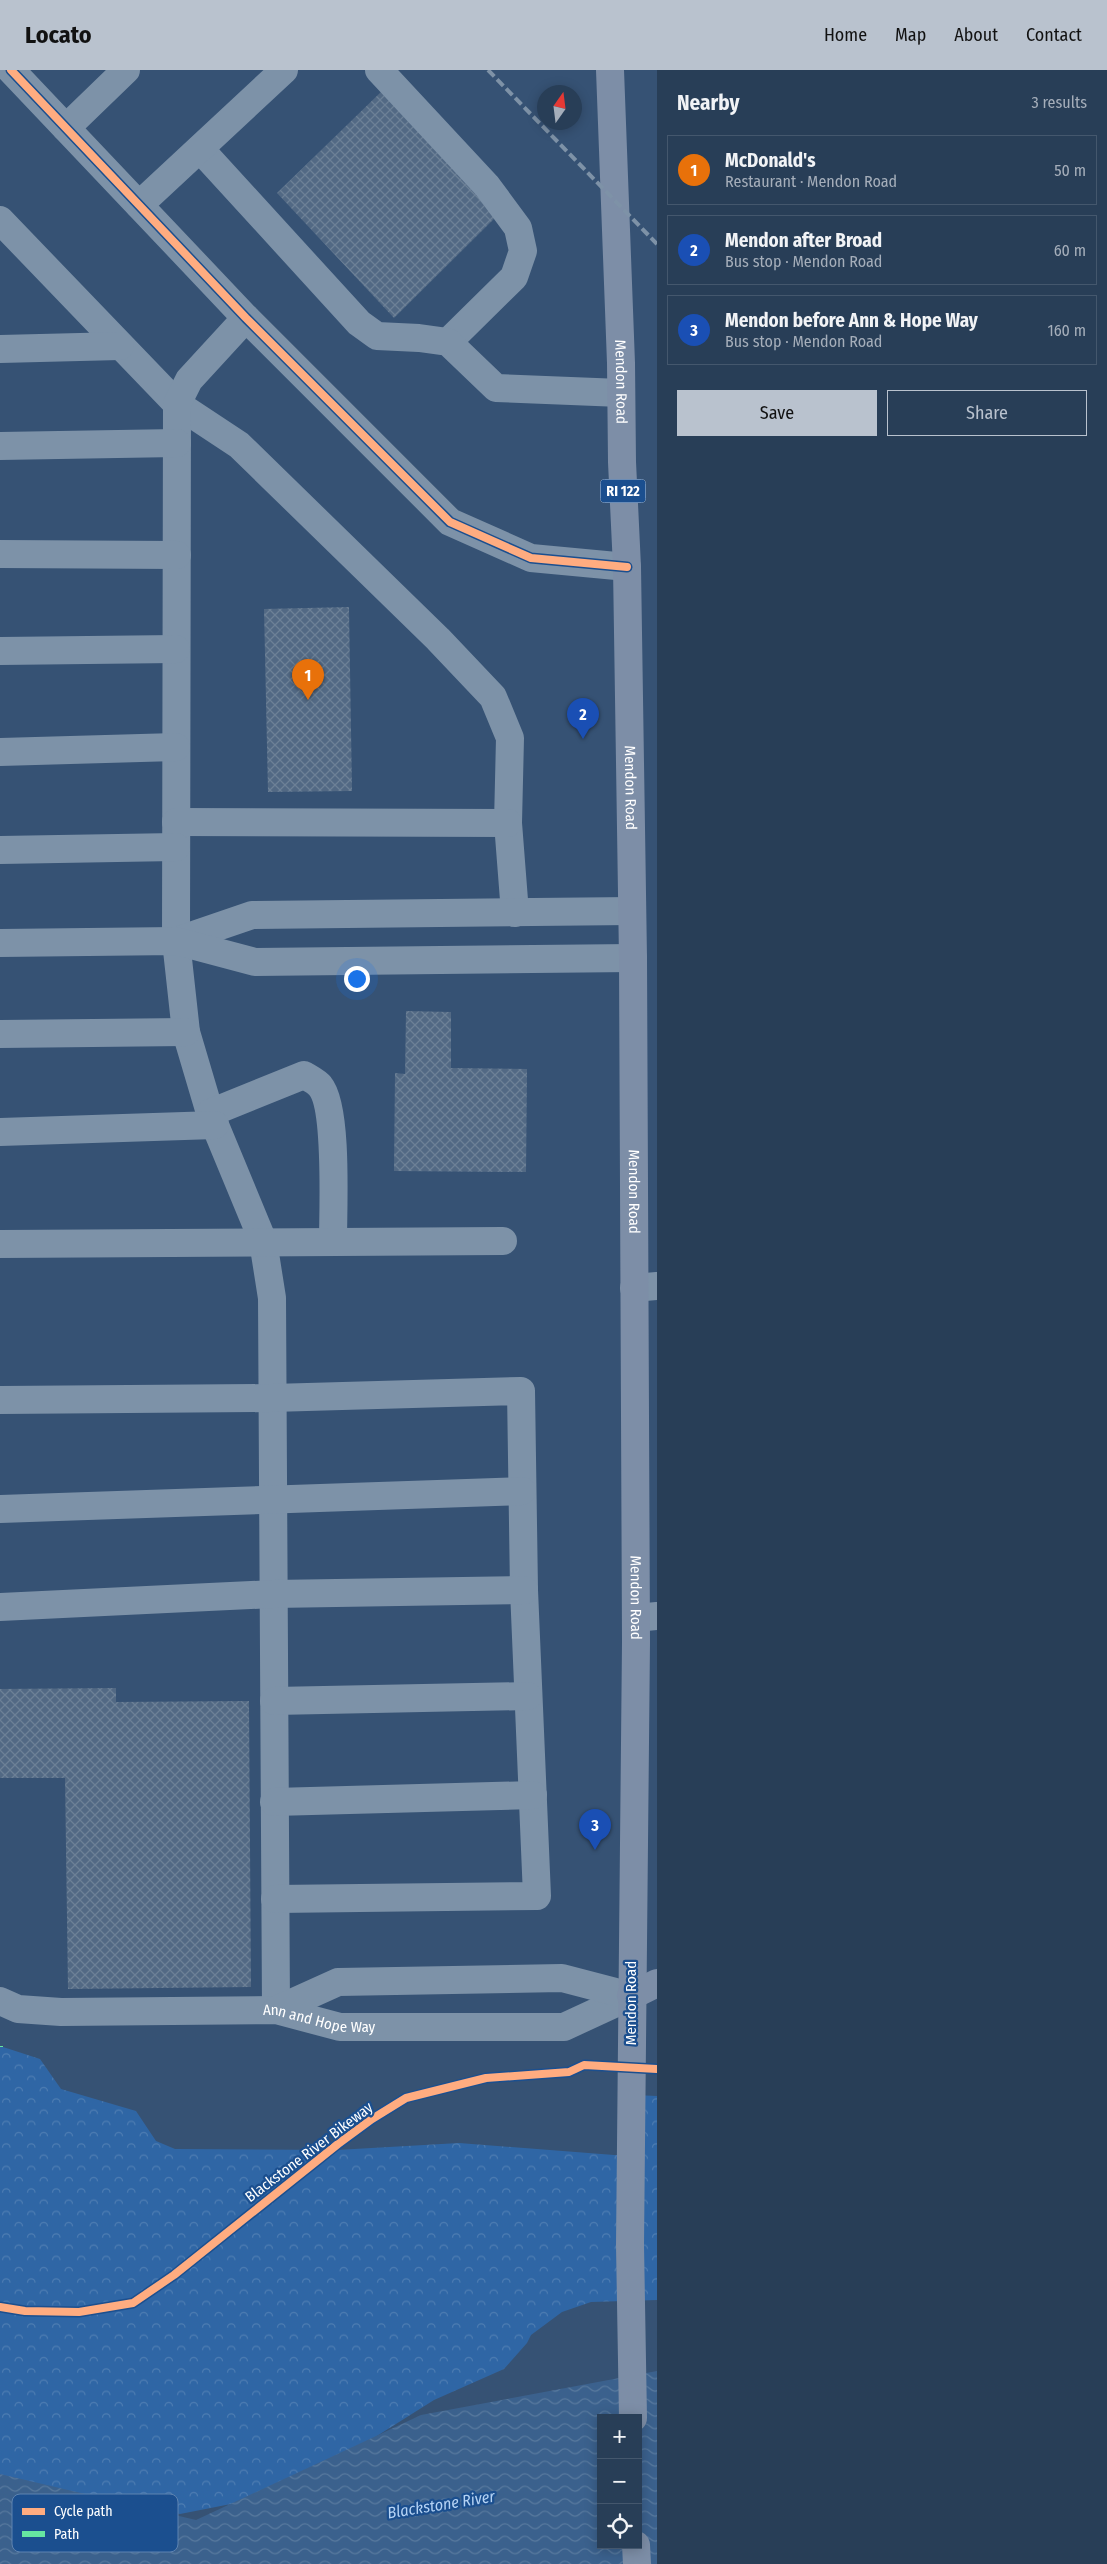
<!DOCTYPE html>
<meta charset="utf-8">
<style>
:root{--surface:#283e57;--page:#30455d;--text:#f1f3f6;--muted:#a5aeba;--line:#44576d;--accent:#b9c2ce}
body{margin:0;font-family:"Fira Sans Condensed",sans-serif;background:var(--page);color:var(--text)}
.controls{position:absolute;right:15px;bottom:15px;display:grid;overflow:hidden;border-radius:0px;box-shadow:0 2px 12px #0003}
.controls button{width:45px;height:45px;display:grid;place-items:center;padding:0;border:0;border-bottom:1px solid var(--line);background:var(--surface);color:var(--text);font:25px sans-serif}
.compass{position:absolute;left:537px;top:15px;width:45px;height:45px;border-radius:50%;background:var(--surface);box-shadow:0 2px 12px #0003;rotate:14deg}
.you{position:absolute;left:356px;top:908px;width:18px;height:18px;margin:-12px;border:4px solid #fff;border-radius:50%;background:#1a73e8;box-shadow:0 0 0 8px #1a73e833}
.badge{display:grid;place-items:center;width:32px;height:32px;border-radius:50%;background:var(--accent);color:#fff;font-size:16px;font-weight:700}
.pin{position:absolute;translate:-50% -41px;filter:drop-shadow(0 1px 2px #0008)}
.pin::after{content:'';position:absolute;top:26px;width:18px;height:15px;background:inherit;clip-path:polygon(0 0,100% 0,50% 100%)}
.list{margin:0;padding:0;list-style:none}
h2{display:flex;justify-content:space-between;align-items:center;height:65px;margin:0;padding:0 20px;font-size:21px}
h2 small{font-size:16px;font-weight:400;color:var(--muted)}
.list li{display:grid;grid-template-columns:32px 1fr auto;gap:15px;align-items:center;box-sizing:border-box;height:70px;margin:0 10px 10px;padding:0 10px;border:1px solid var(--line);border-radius:0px}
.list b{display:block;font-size:19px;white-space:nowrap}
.list p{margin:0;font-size:16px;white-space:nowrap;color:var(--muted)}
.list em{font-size:16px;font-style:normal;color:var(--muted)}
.actions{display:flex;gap:10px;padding:15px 20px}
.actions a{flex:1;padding:11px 0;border:1px solid var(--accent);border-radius:0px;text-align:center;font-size:18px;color:var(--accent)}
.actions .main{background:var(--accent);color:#111}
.icon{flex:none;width:28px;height:28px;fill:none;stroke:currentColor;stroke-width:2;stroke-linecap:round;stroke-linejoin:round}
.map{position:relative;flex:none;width:657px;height:2494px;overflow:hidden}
header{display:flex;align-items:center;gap:30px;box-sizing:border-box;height:70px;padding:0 25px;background:var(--accent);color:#111}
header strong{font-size:24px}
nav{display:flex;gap:28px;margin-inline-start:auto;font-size:18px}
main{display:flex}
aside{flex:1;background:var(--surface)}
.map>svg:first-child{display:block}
</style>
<header>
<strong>Locato</strong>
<nav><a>Home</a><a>Map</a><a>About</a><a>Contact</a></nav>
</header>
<main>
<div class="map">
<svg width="657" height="2494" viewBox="0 0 657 2494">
<defs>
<pattern id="forest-crowns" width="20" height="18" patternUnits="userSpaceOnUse" patternTransform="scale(1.25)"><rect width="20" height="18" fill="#2f66a5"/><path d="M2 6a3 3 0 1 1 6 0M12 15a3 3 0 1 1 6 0" fill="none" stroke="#4e7db2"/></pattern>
<pattern id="water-waves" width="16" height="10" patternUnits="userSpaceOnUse" patternTransform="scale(1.25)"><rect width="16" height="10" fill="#3b618d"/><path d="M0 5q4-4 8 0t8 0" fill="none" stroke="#58799e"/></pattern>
<pattern id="building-cross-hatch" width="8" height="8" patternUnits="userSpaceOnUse" patternTransform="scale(1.25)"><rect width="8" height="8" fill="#526984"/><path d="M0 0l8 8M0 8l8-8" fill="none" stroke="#6c8096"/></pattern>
</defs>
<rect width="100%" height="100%" fill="#365274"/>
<path fill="url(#forest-crowns)" d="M0,1976l40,13 21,30 75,22 20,30 19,8 162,1 122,-7 155,12h16l4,-60 23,1v204l-66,2 -29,10 -31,23 -4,8 -23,26 -70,31 -100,63 -98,40 -56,11 -70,-14 -110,-14z"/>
<path fill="url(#water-waves)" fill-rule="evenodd" d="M657,2301v193h-657v-90l196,46 225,-105zM601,2348h37v127h-37z"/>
<path fill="url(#building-cross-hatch)" d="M383,20l116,124 -105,104 -117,-125z
M349,537l3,184 -84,1 -4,-183z
M406,941l45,1v56l76,1 -1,103 -132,-1 1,-98 10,1z
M116,1618v14l133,-1 2,286 -183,2 -3,-211h-65v-89z"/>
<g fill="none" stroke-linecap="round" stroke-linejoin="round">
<g stroke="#7d92a8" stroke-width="28">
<path d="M11,0l235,248 204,204 81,36 96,9"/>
<path d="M379,0l108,116 31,42 5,23 -9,26 -66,65"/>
<path d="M66,58l60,-58"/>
<path d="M200,79l159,174 18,13 42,2 29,4 48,46 125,5"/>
<path d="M139,135l145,-135"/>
<path d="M0,150l177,184 62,41 199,194 55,58 17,41 -2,85 7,90"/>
<path d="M246,248l-57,62 -12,24 -1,537 10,91 24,81 53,128 9,57 4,712"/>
<path d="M0,279l120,-3"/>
<path d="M0,376l177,-3"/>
<path d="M0,484l177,1"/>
<path d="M0,581l176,-2"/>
<path d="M0,682l176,-5"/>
<path d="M176,752l332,1"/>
<path d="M0,780l176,-3"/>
<path d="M176,871l76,-26 380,-4"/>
<path d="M0,873l176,-2 79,21 378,-4"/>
<path d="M0,964l186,-2"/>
<path d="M210,1043l94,-38c5,3 13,7 16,11 18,21 13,124 13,155"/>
<path d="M0,1062l215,-7"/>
<path d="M0,1174l503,-3"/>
<path d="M634,1218l23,-2"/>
<path d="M0,1330l272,-2 249,-7 3,199 13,306 -262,3"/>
<path d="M0,1439l522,-18"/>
<path d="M0,1537l273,-13 251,-4"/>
<path d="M636,1548l21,-2"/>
<path d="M274,1631l254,-5"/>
<path d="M274,1732l259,-7"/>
<path id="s1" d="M0,1931l18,8 43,3 215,-2 64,17h224l67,-31"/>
<path d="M276,1940l62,-28 224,-4 69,18"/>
</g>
<g stroke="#7d8ea7" stroke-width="28">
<path id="s2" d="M610,0l11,293 1,99 5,105 6,391 3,684 -6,603 3,173"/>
<path d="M631,1926l26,-13"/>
<path d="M636,2475l1,19"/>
</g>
<path stroke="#7e92a7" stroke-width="4" stroke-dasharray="9 4" stroke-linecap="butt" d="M488,0l169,174"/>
<path stroke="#66e7a1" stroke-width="6" stroke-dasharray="12 6" stroke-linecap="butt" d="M0,1977v-1"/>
<g stroke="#1b4f8f" stroke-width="11">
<path id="cycleway" d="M11,0l235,248 204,204 81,36 96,9
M0,2237l25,4 54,1 54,-9 41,-28 164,-131 34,-25 34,-21 80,-20 83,-6 15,-7 73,4"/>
</g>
<use href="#cycleway" stroke="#ffac80" stroke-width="8"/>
</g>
<g text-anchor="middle" stroke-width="4.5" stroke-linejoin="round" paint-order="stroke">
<rect fill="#1b4f8f" stroke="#bbcadd" stroke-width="1" x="600.5" y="409.5" width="45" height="23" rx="4"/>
<g font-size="14" font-weight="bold" fill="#fff">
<text x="623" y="426">RI 122</text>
</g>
<g font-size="15" fill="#fff" stroke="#1b4f8f">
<text dy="5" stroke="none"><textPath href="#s2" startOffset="312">Mendon Road</textPath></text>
<text dy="5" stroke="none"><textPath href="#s2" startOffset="718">Mendon Road</textPath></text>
<text dy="5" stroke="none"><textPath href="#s2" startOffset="1122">Mendon Road</textPath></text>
<text dy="5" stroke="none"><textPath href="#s2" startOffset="1528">Mendon Road</textPath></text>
<text transform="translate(631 1933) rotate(-90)" y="5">Mendon Road</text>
<text dy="5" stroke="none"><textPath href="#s1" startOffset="322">Ann and Hope Way</textPath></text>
<text transform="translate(309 2082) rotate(-37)" y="5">Blackstone River Bikeway</text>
</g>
<g font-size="16" font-style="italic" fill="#b5d3f5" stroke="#1b4f8f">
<text transform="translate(441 2434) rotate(-9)" y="6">Blackstone River</text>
</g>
</g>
<rect x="12" y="2424" width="166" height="58" rx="8" fill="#1b4f8f" stroke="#5f84b1" stroke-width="1"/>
<rect x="22" y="2438" width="23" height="7" fill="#ffac80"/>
<rect x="22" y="2461" width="23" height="6" fill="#66e7a1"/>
<g font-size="14" fill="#fff">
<text x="54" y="2446">Cycle path</text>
<text x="54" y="2469">Path</text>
</g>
</svg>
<div class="controls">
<button>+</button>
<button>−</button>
<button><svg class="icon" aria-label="locate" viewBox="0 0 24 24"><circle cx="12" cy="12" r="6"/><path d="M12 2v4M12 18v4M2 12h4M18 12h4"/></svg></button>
</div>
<svg class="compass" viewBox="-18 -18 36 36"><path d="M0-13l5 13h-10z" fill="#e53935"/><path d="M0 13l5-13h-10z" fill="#a5aeba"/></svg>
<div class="you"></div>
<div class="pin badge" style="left:308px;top:630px;background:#e8710a">1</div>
<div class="pin badge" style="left:583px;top:669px;background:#1a4fb4">2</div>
<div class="pin badge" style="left:595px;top:1780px;background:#1a4fb4">3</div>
</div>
<aside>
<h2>Nearby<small>3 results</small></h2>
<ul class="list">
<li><span class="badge" style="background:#e8710a">1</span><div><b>McDonald's</b><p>Restaurant · Mendon Road</p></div><em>50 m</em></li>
<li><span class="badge" style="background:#1a4fb4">2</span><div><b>Mendon after Broad</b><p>Bus stop · Mendon Road</p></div><em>60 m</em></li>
<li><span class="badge" style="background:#1a4fb4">3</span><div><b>Mendon before Ann &amp; Hope Way</b><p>Bus stop · Mendon Road</p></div><em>160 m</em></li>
</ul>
<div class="actions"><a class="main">Save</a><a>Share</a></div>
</aside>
</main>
